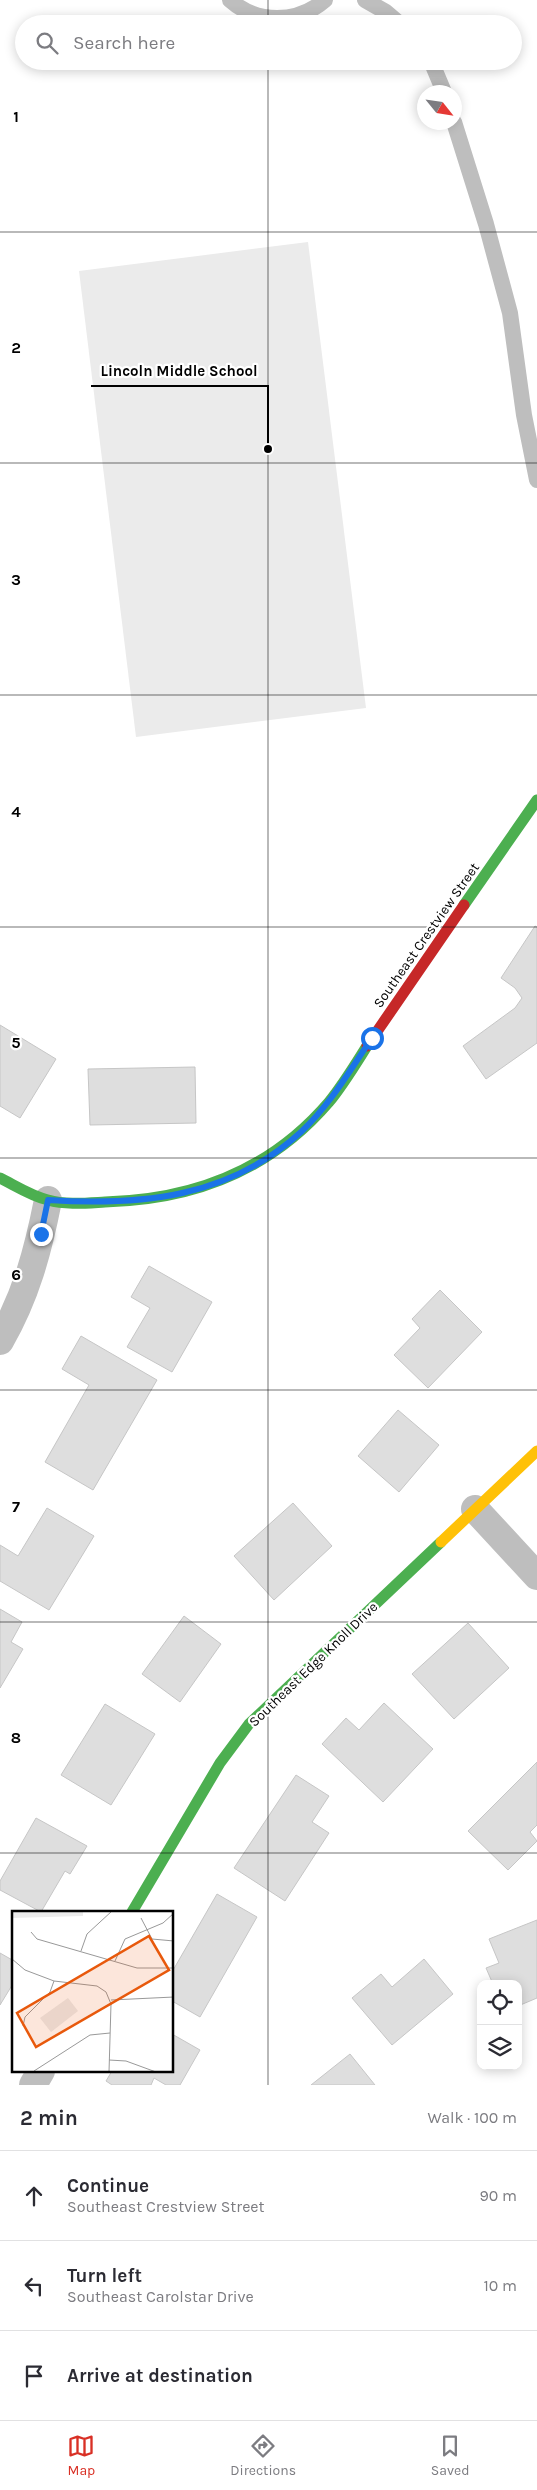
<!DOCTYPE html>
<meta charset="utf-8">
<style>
:root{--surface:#fff;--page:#f7f7f7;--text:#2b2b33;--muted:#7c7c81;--line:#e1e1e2;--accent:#d93025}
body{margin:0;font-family:Karla,sans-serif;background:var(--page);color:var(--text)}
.controls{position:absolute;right:15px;bottom:15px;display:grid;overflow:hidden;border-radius:10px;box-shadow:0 2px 12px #0003}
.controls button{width:45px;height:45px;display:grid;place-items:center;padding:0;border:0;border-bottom:1px solid var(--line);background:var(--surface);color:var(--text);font:25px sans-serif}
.compass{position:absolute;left:417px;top:85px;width:45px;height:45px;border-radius:50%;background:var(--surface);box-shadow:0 2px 12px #0003;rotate:120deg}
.stop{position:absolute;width:15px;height:15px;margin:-11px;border:4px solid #1a73e8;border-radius:50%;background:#fff}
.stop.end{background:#1a73e8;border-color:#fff;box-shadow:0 1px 5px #0008}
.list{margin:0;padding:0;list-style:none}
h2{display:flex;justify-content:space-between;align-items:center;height:65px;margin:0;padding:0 20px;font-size:21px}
h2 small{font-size:16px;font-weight:400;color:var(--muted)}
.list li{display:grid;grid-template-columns:32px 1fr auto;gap:15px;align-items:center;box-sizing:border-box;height:90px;padding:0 20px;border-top:1px solid var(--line)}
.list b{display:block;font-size:19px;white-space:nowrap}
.list p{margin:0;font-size:16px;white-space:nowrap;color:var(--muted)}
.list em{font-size:16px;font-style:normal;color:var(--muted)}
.icon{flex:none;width:28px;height:28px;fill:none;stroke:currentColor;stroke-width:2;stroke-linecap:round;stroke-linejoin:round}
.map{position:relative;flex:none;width:537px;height:2085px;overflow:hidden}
.search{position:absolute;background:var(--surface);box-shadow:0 2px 12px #0003;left:15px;right:15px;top:15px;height:55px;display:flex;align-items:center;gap:12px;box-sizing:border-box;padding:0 18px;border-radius:28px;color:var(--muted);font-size:19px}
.sheet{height:335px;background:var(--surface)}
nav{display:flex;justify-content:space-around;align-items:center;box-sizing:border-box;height:70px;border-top:1px solid var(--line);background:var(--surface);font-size:14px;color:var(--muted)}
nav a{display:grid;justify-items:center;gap:2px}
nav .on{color:var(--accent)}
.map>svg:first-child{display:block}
</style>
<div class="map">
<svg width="537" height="2085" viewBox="0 0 537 2085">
<rect width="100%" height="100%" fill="#fff"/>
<path fill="#ebebeb" d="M308,242l58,466 -230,29 -57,-466z"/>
<path fill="#dedede" stroke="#c6c6c6" d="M535,926l2,1v116l-51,36 -23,-33 52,-38 7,-10 -7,-10 -14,-10z
M0,1025l56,34 -36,59 -20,-12z
M195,1067l1,56 -106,2 -2,-56z
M149,1266l63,36 -40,70 -45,-25 23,-39 -19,-11z
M440,1290l42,42 -54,56 -34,-33 26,-27 -8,-9z
M81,1336l76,44 -64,110 -48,-28 44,-77 -27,-16z
M398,1410l41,35 -40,47 -41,-36z
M293,1503l39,43 -58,54 -40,-44z
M47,1508l47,28 -45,74 -49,-29v-36l18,11z
M0,1609l22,13 -11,20 12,7 -23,39z
M184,1616l37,28 -41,58 -38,-28z
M468,1623l41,45 -55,51 -42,-45z
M384,1703l49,46 -50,53 -61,-58 24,-26 13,12z
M105,1704l50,30 -44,71 -50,-30z
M537,1762v63l-7,7 7,9 -29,29 -40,-39z
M296,1775l33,21 -17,26 17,11 -44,68 -51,-33z
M36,1818l51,28 -17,28 -5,-3 -24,41 -41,-22v-9z
M217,1894l40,23 -57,100 -28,-16v-29z
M537,1920v78l-19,8v-22h-25l-7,-16 13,-5 -10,-24z
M0,1953l14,8v21l-14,23z
M424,1959l29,35 -61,51 -40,-47 29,-24 11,13z
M172,2034l28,16 -20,35h-14l-12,-7 -3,7h-39l-6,-4 6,-10h60z
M350,2054l25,31h-64z"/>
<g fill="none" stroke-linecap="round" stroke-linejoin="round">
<path stroke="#bebebe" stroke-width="16" d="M230,0c27,24 67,24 95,0
M365,0l21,12 14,12
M431,61l13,31
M454,122l32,102 24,89 14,102 13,65"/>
<path stroke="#bebebe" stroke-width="28" d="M0,1341c26,-45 38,-90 48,-141
M475,1509l62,67
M33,2085l8,-14"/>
<path stroke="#4caf50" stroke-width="11" d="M464,905l73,-105
M0,1178c16,8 31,18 48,22 18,5 38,3 57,2 88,-2 165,-31 224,-100 14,-17 26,-37 38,-56
M132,1912l88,-149 29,-39 192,-182"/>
<path stroke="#ffc107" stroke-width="11" d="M441,1542l96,-91"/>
<path stroke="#c62828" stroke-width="11" d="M367,1046l97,-141"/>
</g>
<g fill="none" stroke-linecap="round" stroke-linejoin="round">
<path stroke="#1a73e8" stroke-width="6" d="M41,1234l7,-34c93,6 181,-2 253,-68 29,-27 49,-62 71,-94"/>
</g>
<path fill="none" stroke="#000" stroke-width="1" stroke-opacity="0.55" d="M268,0v24M268,61v2024M0,232h537M0,463h537M0,695h537M0,927h537M0,1158h537M0,1390h537M0,1622h537M0,1853h537"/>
<g text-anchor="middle" stroke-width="4.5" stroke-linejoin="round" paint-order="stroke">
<g font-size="14" fill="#000" stroke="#fff">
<text transform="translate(426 935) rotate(-55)" y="5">Southeast Crestview Street</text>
<text transform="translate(313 1664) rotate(-44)" y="5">Southeast Edge Knoll Drive</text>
</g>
</g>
<g transform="translate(12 1911)">
<rect width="161" height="161" fill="#fff"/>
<path d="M0,0h71v5l-71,2z" fill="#ebebeb"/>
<path d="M56,87l10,13 -27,21 -11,-14z" fill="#ebebeb"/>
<path fill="none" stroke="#999" stroke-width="1" d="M129,7l11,21 22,2M19,21l6,7 100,29h37M69,40l6,-17 25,-23M0,48l13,11 29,11 43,5 9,6 5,12 -2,68M103,50l10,-22 38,-16 11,-10M99,89l63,-3M11,115l2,-9 25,-25 4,-11M97,149l17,1 30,11M22,160l56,-36 20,-2"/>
<path fill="#e8590c" fill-opacity="0.15" stroke="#e8590c" stroke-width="2.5" d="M137,25l20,34 -133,77 -19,-34z"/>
<rect width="161" height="161" fill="none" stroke="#000" stroke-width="2.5"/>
</g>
<g font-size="16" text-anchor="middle" font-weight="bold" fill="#000" stroke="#fff" stroke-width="4.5" stroke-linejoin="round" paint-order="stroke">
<text x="16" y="122">1</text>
<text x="16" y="353">2</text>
<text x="16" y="585">3</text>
<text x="16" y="817">4</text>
<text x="16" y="1048">5</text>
<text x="16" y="1280">6</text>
<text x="16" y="1512">7</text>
<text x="16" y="1743">8</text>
</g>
<path fill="none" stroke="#000" stroke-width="2" d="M268 449L268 386H91"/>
<circle fill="#000" stroke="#fff" stroke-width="2" cx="268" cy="449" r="5"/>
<g font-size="15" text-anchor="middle" font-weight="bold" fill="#000" stroke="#fff" stroke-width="4.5" stroke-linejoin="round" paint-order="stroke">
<text x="179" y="376">Lincoln Middle School</text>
</g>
</svg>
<div class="controls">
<button><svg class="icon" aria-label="locate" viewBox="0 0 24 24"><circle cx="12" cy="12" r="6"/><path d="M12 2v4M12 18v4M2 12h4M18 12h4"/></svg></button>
<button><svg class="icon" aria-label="layers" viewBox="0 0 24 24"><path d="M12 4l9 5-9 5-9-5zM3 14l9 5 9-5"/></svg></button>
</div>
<svg class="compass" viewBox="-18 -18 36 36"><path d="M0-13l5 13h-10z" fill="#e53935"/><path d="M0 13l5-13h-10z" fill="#7c7c81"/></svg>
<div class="stop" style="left:372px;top:1038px"></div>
<div class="stop end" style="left:41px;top:1234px"></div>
<div class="search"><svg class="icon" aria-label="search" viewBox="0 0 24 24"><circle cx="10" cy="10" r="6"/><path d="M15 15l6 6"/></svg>Search here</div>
</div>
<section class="sheet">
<h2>2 min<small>Walk · 100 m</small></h2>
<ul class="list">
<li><svg class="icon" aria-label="ahead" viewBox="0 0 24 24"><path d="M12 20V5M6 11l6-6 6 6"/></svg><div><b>Continue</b><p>Southeast Crestview Street</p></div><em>90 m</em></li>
<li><svg class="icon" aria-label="left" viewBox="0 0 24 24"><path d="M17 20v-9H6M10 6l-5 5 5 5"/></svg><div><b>Turn left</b><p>Southeast Carolstar Drive</p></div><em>10 m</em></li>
<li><svg class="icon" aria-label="arrive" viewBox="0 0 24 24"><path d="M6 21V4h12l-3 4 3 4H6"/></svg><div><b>Arrive at destination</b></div></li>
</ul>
</section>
<nav>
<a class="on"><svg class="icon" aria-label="map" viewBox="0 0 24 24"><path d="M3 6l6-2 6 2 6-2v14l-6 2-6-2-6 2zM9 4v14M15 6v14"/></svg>Map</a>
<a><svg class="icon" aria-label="directions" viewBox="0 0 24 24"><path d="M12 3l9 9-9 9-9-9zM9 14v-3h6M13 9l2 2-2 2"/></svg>Directions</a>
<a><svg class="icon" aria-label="saved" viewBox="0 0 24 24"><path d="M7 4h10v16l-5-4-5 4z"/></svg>Saved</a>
</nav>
